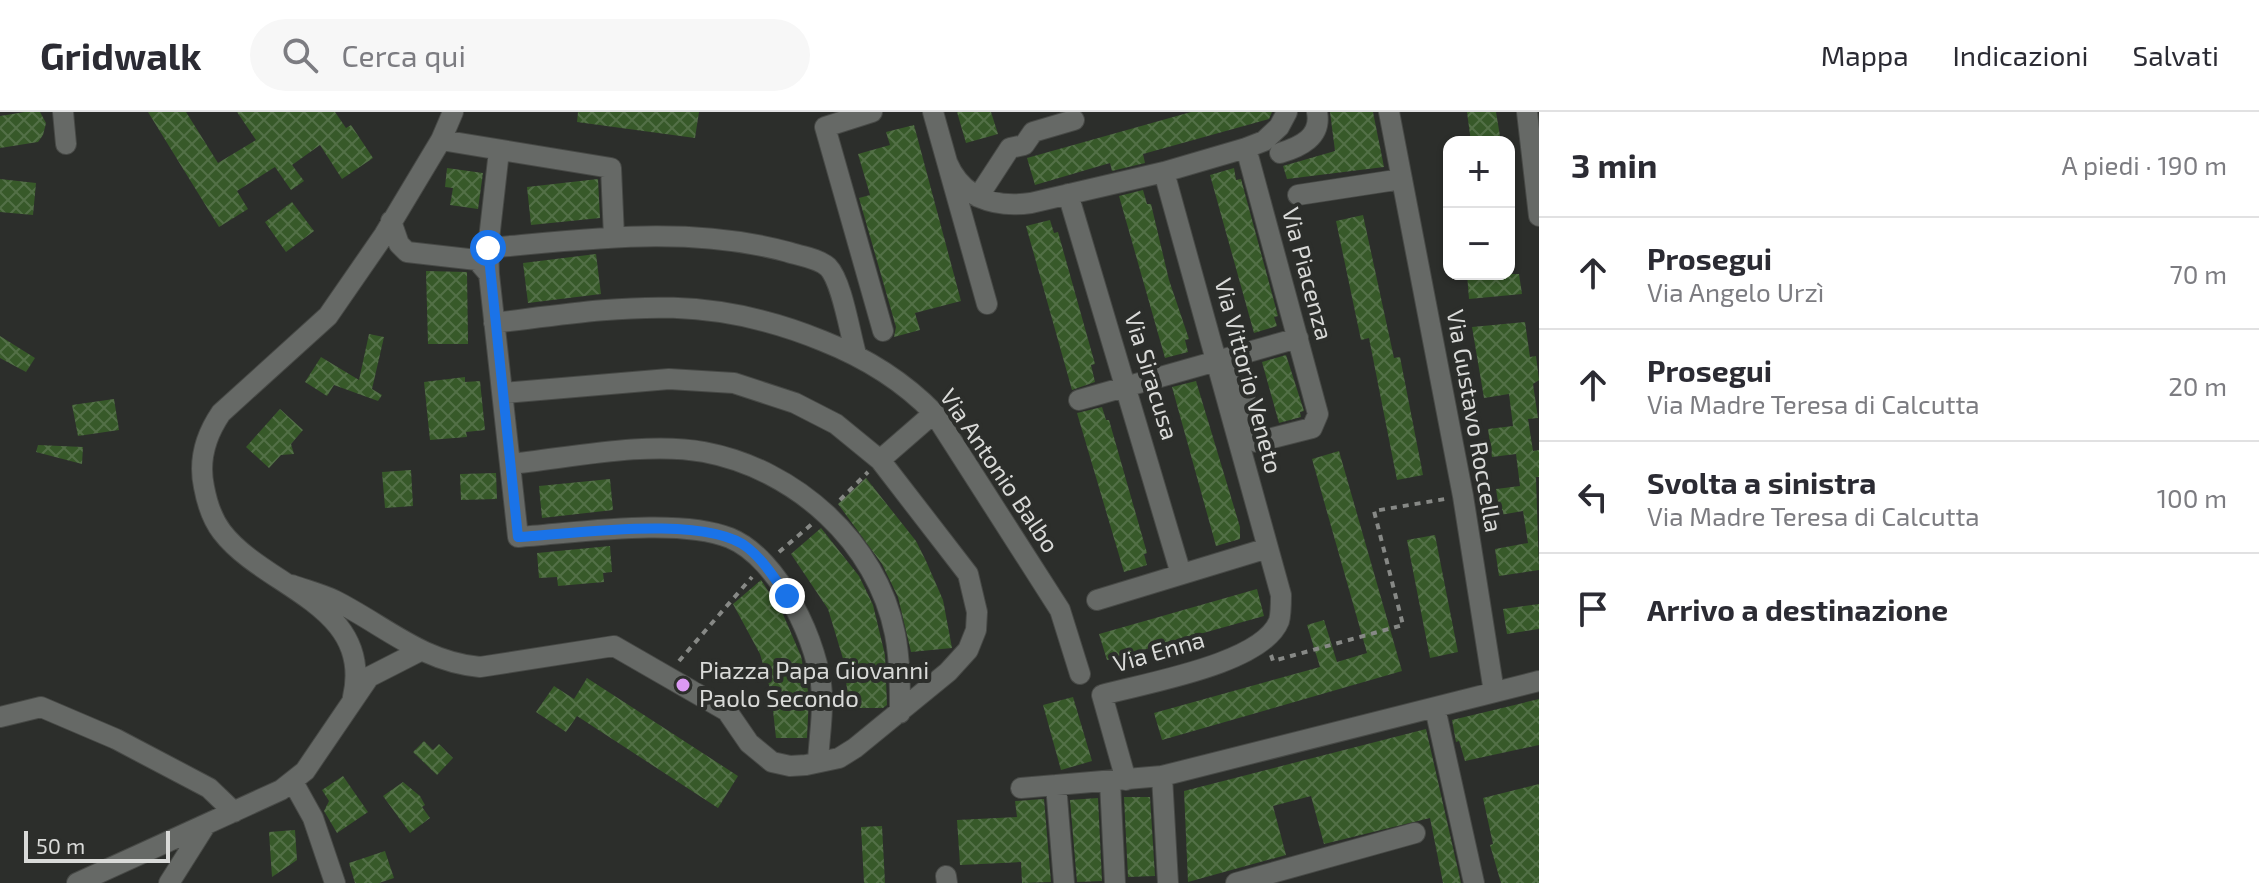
<!DOCTYPE html>
<html lang="it">
<meta charset="utf-8">
<style>
:root{--surface:#fff;--page:#f7f7f7;--text:#2b2b33;--muted:#7c7c81;--line:#e1e1e2}
body{margin:0;font-family:"Exo 2",sans-serif;background:var(--page);color:var(--text)}
.controls{position:absolute;right:24px;top:24px;display:grid;overflow:hidden;border-radius:16px;box-shadow:0 2px 6px #0004}
.controls button{width:72px;height:72px;display:grid;place-items:center;padding:0;border:0;border-bottom:2px solid var(--line);background:var(--surface);color:var(--text);font:40px sans-serif}
.scale{position:absolute;left:24px;bottom:20px;width:146px;box-sizing:border-box;padding-left:8px;border:4px solid #d9dad8;border-top:0;font-size:22px;line-height:28px;white-space:nowrap;color:#d9dad8;-webkit-text-stroke:6px #2c2e2b;paint-order:stroke}
.stop{position:absolute;width:24px;height:24px;margin:-18px;border:6px solid #1a73e8;border-radius:50%;background:#fff}
.stop.end{background:#1a73e8;border-color:#fff;box-shadow:0 2px 8px #0008}
.list{margin:0;padding:0;list-style:none}
h2{display:flex;justify-content:space-between;align-items:center;height:104px;margin:0;padding:0 32px;font-size:34px}
h2 small{font-size:26px;font-weight:400;color:var(--muted)}
.list li{display:grid;grid-template-columns:52px 1fr auto;gap:24px;align-items:center;box-sizing:border-box;height:112px;padding:0 32px;border-top:2px solid var(--line)}
.list b{display:block;font-size:30px;white-space:nowrap}
.list p{margin:0;font-size:26px;white-space:nowrap;color:var(--muted)}
.list em{font-size:26px;font-style:normal;color:var(--muted)}
.icon{flex:none;width:44px;height:44px;fill:none;stroke:currentColor;stroke-width:2;stroke-linecap:round;stroke-linejoin:round}
.map{position:relative;flex:none;width:1539px;height:771px;overflow:hidden}
header{display:flex;align-items:center;gap:48px;box-sizing:border-box;height:112px;padding:0 40px;background:var(--surface);border-bottom:2px solid var(--line)}
header strong{font-size:38px}
nav{display:flex;gap:44px;margin-inline-start:auto;font-size:28px}
.search{width:560px;height:72px;background:var(--page);display:flex;align-items:center;gap:20px;box-sizing:border-box;padding:0 28px;border-radius:44px;color:var(--muted);font-size:30px}
main{display:flex}
aside{flex:1;background:var(--surface)}
.map>svg:first-child{display:block}
</style>
<header>
<strong>Gridwalk</strong>
<div class="search"><svg class="icon" aria-label="search" viewBox="0 0 24 24"><circle cx="10" cy="10" r="6"/><path d="M15 15l6 6"/></svg>Cerca qui</div>
<nav><a>Mappa</a><a>Indicazioni</a><a>Salvati</a></nav>
</header>
<main>
<div class="map">
<svg width="1539" height="771" viewBox="0 0 1539 771">
<defs>
<pattern id="building-cross-hatch" width="8" height="8" patternUnits="userSpaceOnUse" patternTransform="scale(2)"><rect width="8" height="8" fill="#375929"/><path d="M0 0l8 8M0 8l8-8" fill="none" stroke="#537047"/></pattern>
</defs>
<rect width="100%" height="100%" fill="#2c2e2b"/>
<path fill="url(#building-cross-hatch)" d="M25,0h15l6,11 -3,12 -5,7 -38,6v-32z
M148,0h38l32,51 38,-23 -19,-28h98l11,16 5,-3 22,33 -31,21 -22,-34 -28,20 12,16 -13,9 -16,-23 -38,24 11,18 -29,18z
M578,0h121l-4,26 -118,-16z
M957,0h34l7,22 -32,9z
M1191,0h81l-3,7 -126,35 2,9 -33,8 -2,-8 -75,22 -8,-27z
M1330,0h43l11,55 -97,12 -4,-13 52,-15z
M1467,0h29l5,30h-30z
M914,13l47,176 -46,12 5,17 -26,7 2,-10 -37,-129 11,-3 -12,-41 32,-9 -4,-13z
M447,56l36,5 -5,36 -28,-4 3,-17 -8,-1z
M1234,56l2,12 5,-1 37,137 -4,1 3,9 -23,7 -44,-158z
M0,67l36,4 -3,32 -33,-3z
M598,67l2,39 -69,7 -4,-38z
M1143,78l4,14h4l18,76 20,59 -4,1 3,12 -23,6 -46,-162z
M292,90l22,29 -28,21 -21,-30z
M1363,103l31,143 6,-1 23,118 -26,5 -28,-142 -8,2 -25,-119z
M1050,108l4,13 4,-1 37,132 -4,1 4,17 -23,8 -46,-164z
M596,142l5,40 -73,9 -5,-40z
M426,159l41,1 1,72h-40z
M1467,162h52l3,20 -53,5z
M1525,210l5,35 6,-1 3,24 -6,4 5,34 -10,1 5,32 6,-1v27h-3l3,93 -40,6 -4,-27 33,-6 -5,-32 -23,4 -4,-26 24,-3 -4,-32 -24,3 -4,-28 25,-3 -4,-32 -25,4 -12,-71z
M369,222l15,3 -12,52 10,6 -4,6 -44,-16 -7,11 -22,-14 16,-25 38,23z
M0,224l35,22 -9,14 -26,-14z
M1286,243l18,56 -4,1 1,5 -22,6 -17,-61z
M465,265v5l15,-1 5,49 -19,2 1,5 -37,3 -6,-58z
M1196,269l44,146v12l-24,7 -44,-159z
M114,287l5,31 -41,6 -6,-31z
M1102,295l4,13h3l38,133 -3,1 3,11 -23,7 -47,-159z
M280,297l23,21 -12,14 3,10 -13,1 -12,13 -23,-21z
M38,333l45,2 -1,17 -46,-12z
M1339,339l63,220 -240,69 -8,-27 166,-46 -13,-42 17,-5 13,42 30,-9 -55,-194z
M411,358l2,36 -28,2 -3,-36z
M496,361l1,26 -36,1 -1,-26z
M866,366l50,63 10,20 17,39 9,48 -41,4 -13,-55 -16,-33 -44,-60z
M610,367l3,31 -71,8 -3,-32z
M821,416l38,48 14,29 12,50 2,50 -4,3h-34l-5,-46 -16,-53 -37,-55z
M1435,423l23,117 -28,6 -23,-118z
M610,434l2,26 -9,1 1,9 -46,4 -1,-9 -18,1 -2,-25z
M761,468l21,32 19,44 8,40 -2,42h-31l-5,-46 -11,-38 -27,-50z
M1257,477l7,27 -157,44 -8,-26z
M1539,492v25l-32,5 -4,-25z
M587,566l151,98 -20,32 -141,-92 -11,16 -30,-20 18,-26 20,13z
M1073,585l19,64 -31,9 -18,-65z
M1539,587v46l-74,16 -6,-20 -3,1 -4,-22z
M1426,617l35,154h-18l-13,-65 -106,26 -13,-48 -38,10 13,49 -98,27 -4,-91z
M424,629l9,9 6,-6 14,14 -16,17 -24,-23z
M343,664l25,36 -31,21 -13,-22 5,-10 -7,-11z
M403,670l17,14 5,9 -3,2 8,11 -20,15 -27,-37z
M1539,672v99h-38l-11,-38 3,-1 -10,-46z
M1124,685h26l5,79 -27,1z
M1098,686l4,83 -25,1 -7,-82z
M1044,687l7,83 -29,1 -1,-21 -61,3 -3,-45 60,-3 -2,-16z
M882,714l3,57h-21l-3,-56z
M295,718l2,30 -25,17 -3,-45z
M385,739l9,27 -15,5h-24l-6,-20z"/>
<g fill="none" stroke-linecap="round" stroke-linejoin="round">
<g stroke="#474946" stroke-width="22">
<path id="minor" d="M63,0l3,32
M872,0l-47,15 58,204
M933,0l54,192
M1389,0l74,384 31,196
M1527,0l12,104
M441,28l170,28 3,69
M499,39l-11,97 1,26 29,263c58,-4 160,-20 212,1 49,20 90,107 92,157 1,22 -3,45 -4,67
M1280,41c20,-6 42,-16 37,-41
M947,50c15,36 47,46 84,41l133,-31 82,-24 18,-7 15,-14 8,-15
M1068,82l113,380
M1298,83l104,-16
M978,85l32,-49 14,-3 9,-13 41,-12
M391,109l8,23 8,8 70,8 12,14
M488,136c101,-9 200,-23 300,4 12,4 30,6 40,15 14,14 22,67 28,87
M494,211c124,-15 208,-32 329,18 43,17 79,39 111,72l126,197 20,64
M1233,245l24,85 55,-14 6,-14 -72,-266
M1079,288l219,-62
M880,348l54,-47
M510,352c59,-6 136,-23 194,-12 91,17 173,90 191,182 5,26 5,53 5,79
M292,473c14,5 29,9 42,15 50,25 88,62 146,67l134,-21 113,65 22,32 23,19 18,4 16,-1 33,-7 16,-10 93,-76 20,-22 8,-20 1,-18 -9,-38 -88,-114 -44,-36 -41,-21 -61,-20 -65,-4 -165,14
M1097,488l171,-52
M353,585c21,-92 -88,-109 -131,-165 -10,-13 -15,-29 -18,-45 -6,-28 2,-52 17,-74l107,-97 56,-81 57,-95 12,-28
M1435,596l39,175
M0,605l41,-10 75,32 93,49 25,24
M1162,664l6,107
M1126,668l-24,-85c43,-12 160,-31 177,-74 2,-7 2,-18 2,-26l-117,-423
M293,670l20,36 22,65
M1110,670l5,101
M1056,673l8,98
M1021,676l141,-12 377,-95
M946,764l1,7
M77,771l204,-93 24,-19 64,-94 49,-25
M169,771l36,-57
M1236,771l179,-50"/>
</g>
<path stroke="#878986" stroke-width="4" stroke-dasharray="6 6" stroke-linecap="butt" d="M840,388l28,-28
M779,440l33,-28
M1271,543l2,6 130,-36 -29,-114 71,-12
M679,549l73,-84"/>
<use href="#minor" stroke="#666966" stroke-width="20"/>
</g>
<g fill="none" stroke-linecap="round" stroke-linejoin="round">
<path stroke="#1a73e8" stroke-width="10" d="M488,136l30,289c54,-3 189,-23 230,11 16,13 27,31 39,48"/>
</g>
<circle fill="#dc99f4" stroke="#2c2e2b" stroke-width="3" cx="683" cy="573" r="8"/>
<g text-anchor="middle" stroke-width="8" stroke-linejoin="round" paint-order="stroke">
<g font-size="24" fill="#d9dad8" stroke="#2c2e2b">
<text transform="translate(1307 162) rotate(75)" y="8">Via Piacenza</text>
<text transform="translate(1151 264) rotate(73)" y="8">Via Siracusa</text>
<text transform="translate(1248 264) rotate(75)" y="8">Via Vittorio Veneto</text>
<text transform="translate(1474 309) rotate(80)" y="8">Via Gustavo Roccella</text>
<text transform="translate(999 359) rotate(56)" y="8">Via Antonio Balbo</text>
<text transform="translate(1159 540) rotate(-16)" y="8">Via Enna</text>
</g>
<g font-size="24" fill="#d9dad8" stroke="#2c2e2b" text-anchor="start">
<text x="699" y="567">Piazza Papa Giovanni<tspan x="699" dy="28">Paolo Secondo</tspan></text>
</g>
</g>
</svg>
<div class="controls">
<button>+</button>
<button>−</button>
</div>
<div class="scale">50 m</div>
<div class="stop" style="left:488px;top:136px"></div>
<div class="stop end" style="left:787px;top:484px"></div>
</div>
<aside>
<h2>3 min<small>A piedi · 190 m</small></h2>
<ul class="list">
<li><svg class="icon" aria-label="ahead" viewBox="0 0 24 24"><path d="M12 20V5M6 11l6-6 6 6"/></svg><div><b>Prosegui</b><p>Via Angelo Urzì</p></div><em>70 m</em></li>
<li><svg class="icon" aria-label="ahead" viewBox="0 0 24 24"><path d="M12 20V5M6 11l6-6 6 6"/></svg><div><b>Prosegui</b><p>Via Madre Teresa di Calcutta</p></div><em>20 m</em></li>
<li><svg class="icon" aria-label="left" viewBox="0 0 24 24"><path d="M17 20v-9H6M10 6l-5 5 5 5"/></svg><div><b>Svolta a sinistra</b><p>Via Madre Teresa di Calcutta</p></div><em>100 m</em></li>
<li><svg class="icon" aria-label="arrive" viewBox="0 0 24 24"><path d="M6 21V4h12l-3 4 3 4H6"/></svg><div><b>Arrivo a destinazione</b></div></li>
</ul>
</aside>
</main>
